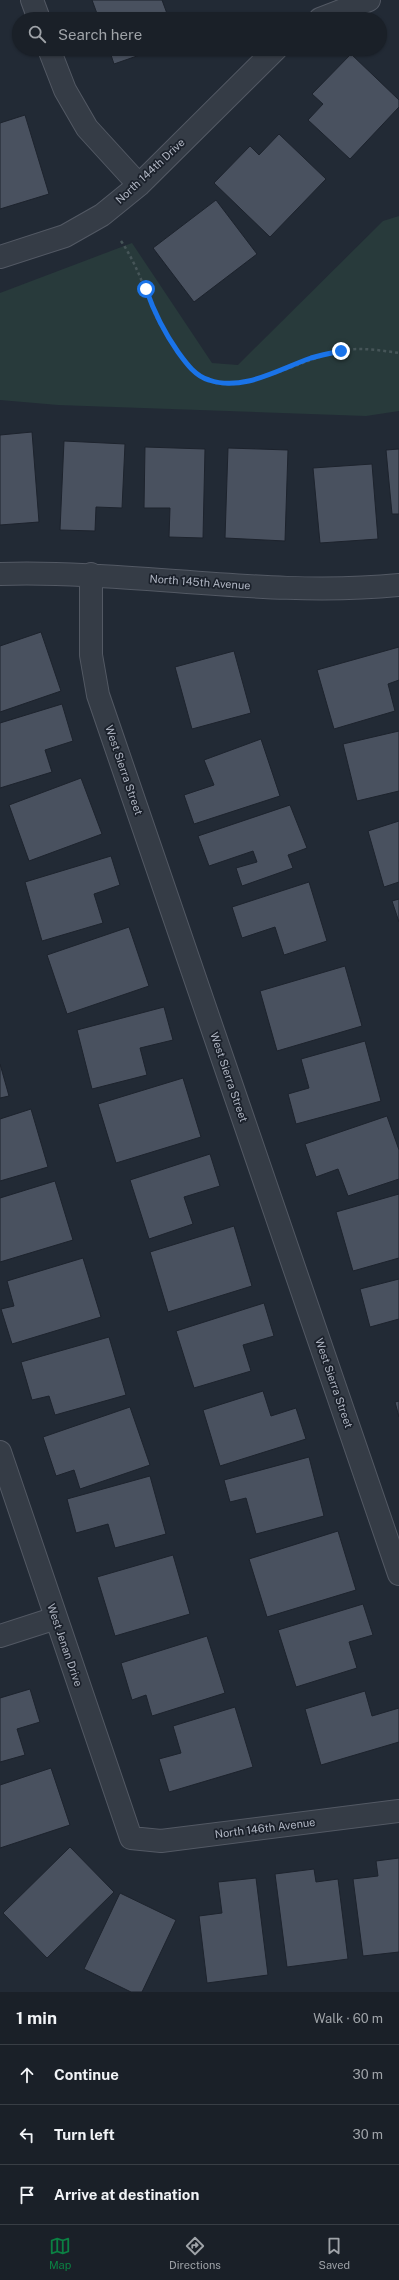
<!DOCTYPE html>
<meta charset="utf-8">
<style>
:root{--surface:#1a2028;--page:#272d34;--text:#f1f3f6;--muted:#9fa3a8;--line:#383e45;--accent:#0b8043}
body{margin:0;font-family:"Public Sans",sans-serif;background:var(--page);color:var(--text)}
.stop{position:absolute;width:12px;height:12px;margin:-9px;border:3px solid #1a73e8;border-radius:50%;background:#fff}
.stop.end{background:#1a73e8;border-color:#fff;box-shadow:0 1px 4px #0008}
.list{margin:0;padding:0;list-style:none}
h2{display:flex;justify-content:space-between;align-items:center;height:52px;margin:0;padding:0 16px;font-size:17px}
h2 small{font-size:13px;font-weight:400;color:var(--muted)}
.list li{display:grid;grid-template-columns:26px 1fr auto;gap:12px;align-items:center;box-sizing:border-box;height:60px;padding:0 16px;border-top:1px solid var(--line)}
.list b{display:block;font-size:15px;white-space:nowrap}
.list em{font-size:13px;font-style:normal;color:var(--muted)}
.icon{flex:none;width:22px;height:22px;fill:none;stroke:currentColor;stroke-width:2;stroke-linecap:round;stroke-linejoin:round}
.map{position:relative;flex:none;width:399px;height:1992px;overflow:hidden}
.search{position:absolute;background:var(--surface);box-shadow:0 1px 3px #0004;left:12px;right:12px;top:12px;height:44px;display:flex;align-items:center;gap:10px;box-sizing:border-box;padding:0 14px;border-radius:22px;color:var(--muted);font-size:15px}
.sheet{height:232px;background:var(--surface)}
nav{display:flex;justify-content:space-around;align-items:center;box-sizing:border-box;height:56px;border-top:1px solid var(--line);background:var(--surface);font-size:11px;color:var(--muted)}
nav a{display:grid;justify-items:center;gap:2px}
nav .on{color:var(--accent)}
.map>svg:first-child{display:block}
</style>
<div class="map">
<svg width="399" height="1992" viewBox="0 0 399 1992">
<rect width="100%" height="100%" fill="#222a35"/>
<path fill="#283a3b" d="M399,216v195l-33,5 -308,-11 -58,-5v-107l132,-50 80,120 26,2 145,-144z"/>
<path fill="#49515f" stroke="#1d232d" d="M92,0h70l7,19h-70z
M109,49h48l-43,15z
M351,54l48,46v7l-49,52 -42,-39 15,-16 -11,-10z
M25,115l24,79 -49,15v-86z
M279,134l47,45 -56,58 -56,-54 36,-37 9,9z
M216,200l41,54 -63,48 -41,-54z
M32,432l7,90 -39,3v-90z
M64,441l61,3 -3,64 -26,-1 -1,24 -35,-1z
M145,447l60,2 -2,89 -34,-1 1,-29h-26z
M228,448l60,2 -3,91 -60,-3z
M399,449v65h-7l-6,-64z
M372,464l6,75 -58,4 -7,-75z
M41,632l20,59 -61,21v-66z
M399,647v33l-11,4 7,27 -61,18 -17,-59z
M234,651l17,62 -59,16 -17,-62z
M62,704l11,37 -28,9 7,22 -52,16v-65z
M399,731v60l-42,10 -14,-57z
M261,739l19,57 -86,28 -10,-29 30,-10 -10,-25z
M81,778l21,56 -73,27 -20,-56z
M290,805l17,43 -19,7 5,13 -51,18 -6,-18 21,-6 -4,-11 -44,15 -11,-30z
M399,821v61l-15,5 -16,-56z
M111,856l9,29 -26,9 9,29 -61,18 -17,-59z
M309,882l18,59 -43,14 -9,-28 -33,11 -10,-31z
M399,899v23l-7,-21z
M129,927l20,59 -82,28 -20,-59z
M345,966l17,60 -85,25 -17,-60z
M164,1007l9,33 -33,8 7,27 -55,14 -15,-59z
M365,1041l16,60 -85,23 -8,-30 21,-6 -8,-29z
M0,1064l9,32 -9,2z
M183,1078l18,59 -85,26 -18,-59z
M31,1109l17,58 -48,14v-62z
M387,1116l12,34v29l-51,17 -10,-27 -22,8 -11,-33z
M210,1154l10,32 -36,11 9,27 -44,15 -19,-59z
M55,1181l18,59 -73,22v-64z
M399,1194v64l-46,13 -17,-59z
M234,1226l18,60 -84,26 -18,-60z
M83,1258l18,59 -89,27 -11,-35 13,-3 -7,-25z
M399,1279v40l-29,8 -10,-38z
M264,1303l10,33 -31,9 8,26 -57,17 -18,-57z
M109,1337l17,58 -71,20 -6,-19 -17,4 -11,-38z
M263,1391l8,25 25,-8 10,31 -86,27 -17,-56z
M399,1401v16l-4,-15z
M130,1407l20,58 -70,24 -6,-19 -18,6 -13,-39z
M309,1457l15,59 -68,18 -10,-36 -16,4 -6,-22z
M150,1476l16,58 -51,14 -7,-24 -32,9 -9,-34z
M338,1531l18,59 -89,27 -18,-58z
M173,1555l17,59 -75,22 -18,-59z
M363,1604l10,31 -24,7 8,26 -61,19 -18,-57z
M207,1636l18,57 -73,23 -6,-21 -14,5 -11,-37z
M30,1689l10,33 -23,7 8,26 -25,7v-64z
M365,1691l7,25 27,-8v34l-78,23 -16,-56z
M235,1707l18,60 -84,25 -10,-33 22,-6 -8,-27z
M51,1768l19,57 -70,23v-63z
M70,1847l44,45 -67,66 -44,-45z
M399,1858v94l-36,4 -10,-77 25,-3 -2,-15z
M314,1869l2,13 22,-3 10,80 -61,8 -12,-93z
M256,1878l12,97 -61,8 -8,-67 23,-3 -4,-31z
M120,1893l56,27 -34,72h-11l-47,-23z"/>
<g fill="none" stroke-linecap="round" stroke-linejoin="round">
<g stroke="#535964" stroke-width="24">
<path id="minor" d="M32,0l7,19
M320,19l49,-19
M49,49l16,41 22,38 52,57
M0,257l65,-21 37,-21 37,-30 137,-136
M0,574c133,-4 266,24 399,11
M91,574v81l7,40 301,879
M0,1452l131,386 30,3 238,-30
M0,1636l56,-18"/>
</g>
<path stroke="#465558" stroke-width="2.5" stroke-dasharray="3 3" stroke-linecap="butt" d="M121,241c15,22 22,44 32,68 7,19 21,39 34,54 8,11 21,20 35,21 32,3 83,-25 117,-33 20,-4 40,-1 60,2"/>
<use href="#minor" stroke="#353c46" stroke-width="22"/>
</g>
<g fill="none" stroke-linecap="round" stroke-linejoin="round">
<path stroke="#1a73e8" stroke-width="5" d="M146,289c8,23 18,43 32,63 8,11 17,24 31,28 34,12 70,-11 102,-22 10,-3 20,-5 30,-7"/>
</g>
<g text-anchor="middle" stroke-width="3.5" stroke-linejoin="round" paint-order="stroke">
<g font-size="11" fill="#b0b6c3" stroke="#1b212b">
<text transform="translate(150 171) rotate(-43)" y="4">North 144th Drive</text>
<text transform="translate(200 582) rotate(4)" y="4">North 145th Avenue</text>
<text transform="translate(124 770) rotate(71)" y="4">West Sierra Street</text>
<text transform="translate(229 1077) rotate(71)" y="4">West Sierra Street</text>
<text transform="translate(334 1383) rotate(71)" y="4">West Sierra Street</text>
<text transform="translate(65 1645) rotate(71)" y="4">West Jenan Drive</text>
<text transform="translate(265 1828) rotate(-7)" y="4">North 146th Avenue</text>
</g>
</g>
</svg>
<div class="stop" style="left:146px;top:289px"></div>
<div class="stop end" style="left:341px;top:351px"></div>
<div class="search"><svg class="icon" aria-label="search" viewBox="0 0 24 24"><circle cx="10" cy="10" r="6"/><path d="M15 15l6 6"/></svg>Search here</div>
</div>
<section class="sheet">
<h2>1 min<small>Walk · 60 m</small></h2>
<ul class="list">
<li><svg class="icon" aria-label="ahead" viewBox="0 0 24 24"><path d="M12 20V5M6 11l6-6 6 6"/></svg><div><b>Continue</b></div><em>30 m</em></li>
<li><svg class="icon" aria-label="left" viewBox="0 0 24 24"><path d="M17 20v-9H6M10 6l-5 5 5 5"/></svg><div><b>Turn left</b></div><em>30 m</em></li>
<li><svg class="icon" aria-label="arrive" viewBox="0 0 24 24"><path d="M6 21V4h12l-3 4 3 4H6"/></svg><div><b>Arrive at destination</b></div></li>
</ul>
</section>
<nav>
<a class="on"><svg class="icon" aria-label="map" viewBox="0 0 24 24"><path d="M3 6l6-2 6 2 6-2v14l-6 2-6-2-6 2zM9 4v14M15 6v14"/></svg>Map</a>
<a><svg class="icon" aria-label="directions" viewBox="0 0 24 24"><path d="M12 3l9 9-9 9-9-9zM9 14v-3h6M13 9l2 2-2 2"/></svg>Directions</a>
<a><svg class="icon" aria-label="saved" viewBox="0 0 24 24"><path d="M7 4h10v16l-5-4-5 4z"/></svg>Saved</a>
</nav>
